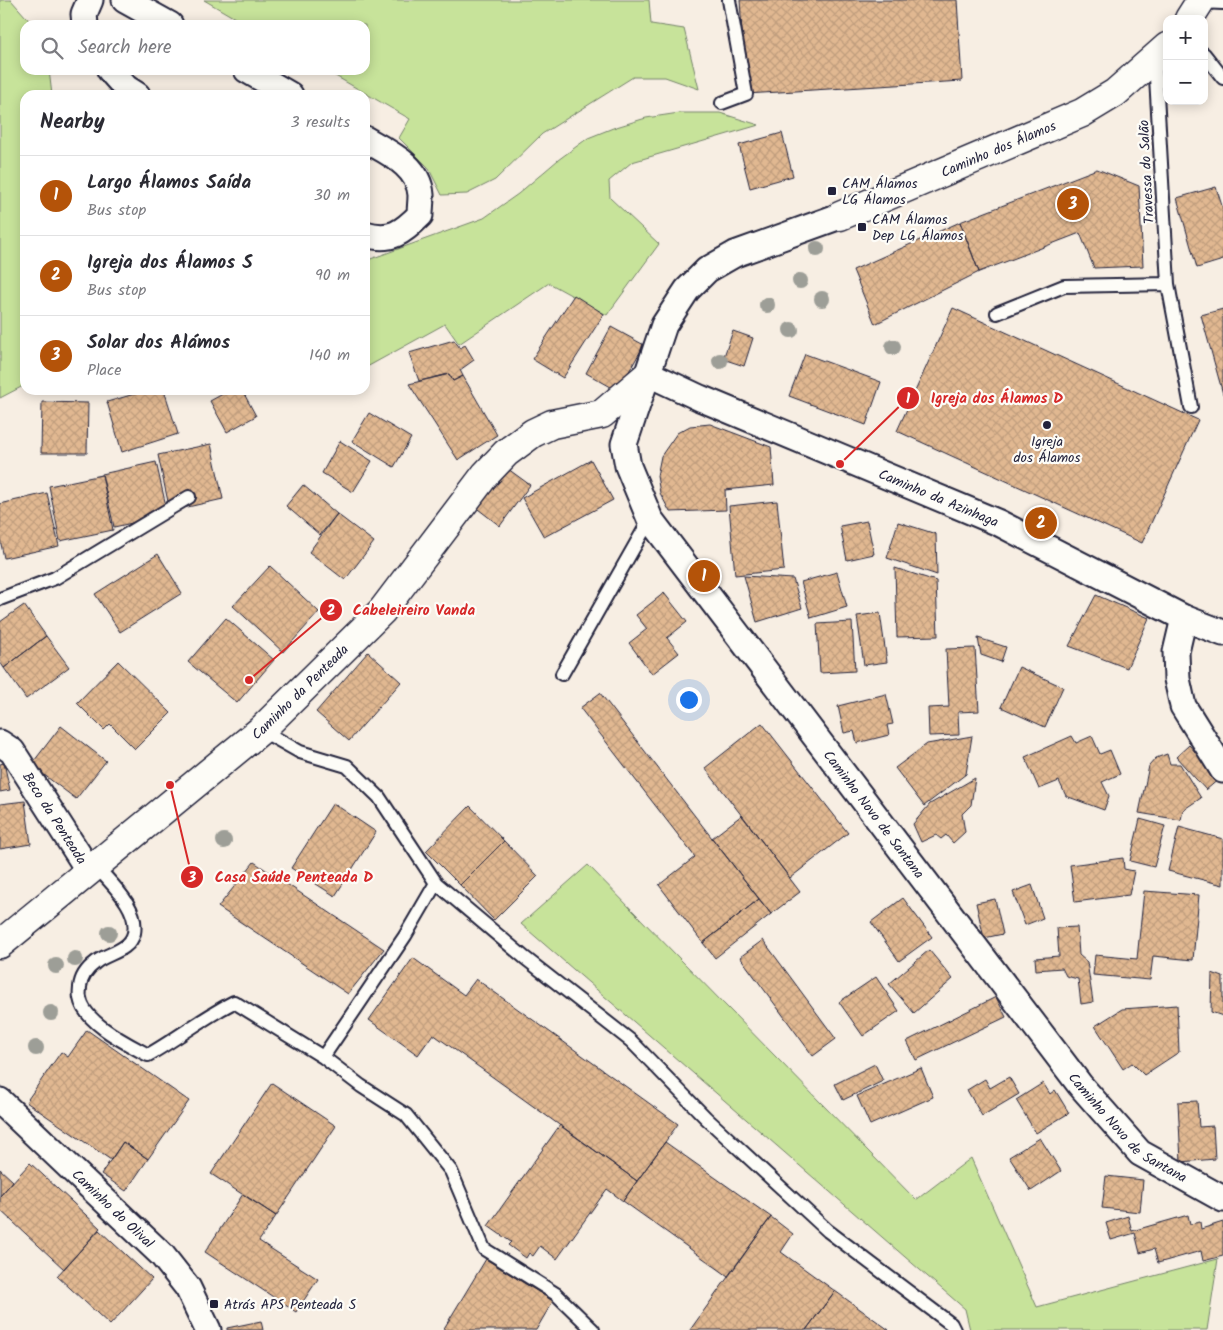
<!DOCTYPE html>
<meta charset="utf-8">
<style>
:root{--surface:#fff;--page:#f7f7f7;--text:#2b2b33;--muted:#7c7c81;--line:#e1e1e2;--accent:#b45309}
body{margin:0;font-family:Kalam,sans-serif;background:var(--page);color:var(--text)}
.controls{position:absolute;right:15px;top:15px;display:grid;overflow:hidden;border-radius:10px;box-shadow:0 2px 12px #0003}
.controls button{width:45px;height:45px;display:grid;place-items:center;padding:0;border:0;border-bottom:1px solid var(--line);background:var(--surface);color:var(--text);font:25px sans-serif}
.you{position:absolute;left:688px;top:699px;width:18px;height:18px;margin:-12px;border:4px solid #fff;border-radius:50%;background:#1a73e8;box-shadow:0 0 0 8px #1a73e833}
.badge{display:grid;place-items:center;width:32px;height:32px;border-radius:50%;background:var(--accent);color:#fff;font-size:16px;font-weight:700}
.pin{position:absolute;translate:-50% -50%;border:2px solid #fff;box-shadow:0 1px 5px #0006}
.list{margin:0;padding:0;list-style:none}
h2{display:flex;justify-content:space-between;align-items:center;height:65px;margin:0;padding:0 20px;font-size:21px}
h2 small{font-size:16px;font-weight:400;color:var(--muted)}
.list li{display:grid;grid-template-columns:32px 1fr auto;gap:15px;align-items:center;box-sizing:border-box;height:80px;padding:0 20px;border-top:1px solid var(--line)}
.list b{display:block;font-size:19px;white-space:nowrap}
.list p{margin:0;font-size:16px;white-space:nowrap;color:var(--muted)}
.list em{font-size:16px;font-style:normal;color:var(--muted)}
.icon{flex:none;width:28px;height:28px;fill:none;stroke:currentColor;stroke-width:2;stroke-linecap:round;stroke-linejoin:round}
.map{position:relative;flex:none;width:1223px;height:1330px;overflow:hidden}
.search{position:absolute;background:var(--surface);box-shadow:0 2px 12px #0003;left:20px;top:20px;width:350px;height:55px;display:flex;align-items:center;gap:12px;box-sizing:border-box;padding:0 18px;border-radius:15px;color:var(--muted);font-size:19px}
.panel{position:absolute;background:var(--surface);box-shadow:0 2px 12px #0003;left:20px;top:90px;width:350px;height:305px;border-radius:15px}
.map>svg:first-child{display:block}
</style>
<div class="map">
<svg width="1223" height="1330" viewBox="0 0 1223 1330">
<defs>
<pattern id="building-cross-hatch" width="8" height="8" patternUnits="userSpaceOnUse" patternTransform="scale(1.25)"><rect width="8" height="8" fill="#e1b891"/><path d="M0 0l8 8M0 8l8-8" fill="none" stroke="#c19e7e"/></pattern>
</defs>
<rect width="100%" height="100%" fill="#f7eee3"/>
<filter id="ink" filterUnits="userSpaceOnUse"><feTurbulence type="fractalNoise" baseFrequency=".02" numOctaves="2"/><feDisplacementMap in="SourceGraphic" scale="10" xChannelSelector="R" yChannelSelector="G"/><feConvolveMatrix kernelMatrix="1 2 1 2 8 2 1 2 1" color-interpolation-filters="sRGB"/></filter>
<g filter="url(#ink)">
<path fill="#c7e39a" stroke="#74826a" d="M0,0h11l22,25h-8v45h24l3,25h-27v290l-25,13z
M204,0h445l2,24 33,5 15,60 -34,-12h-32l-91,57 -47,46 -28,14 -25,1 -14,-28 -29,-29 11,-19 -85,-49h40v-45h-118z
M679,113h41l39,12 -127,37 -23,19 1,17 49,46 -52,71 -58,-32 -90,61 -14,-20 -80,44v-107l119,-43 34,-24 40,-34 30,-22 25,-10 33,-10z
M588,865l328,335 55,-42 66,149 181,-48 -11,71h-237l-5,-21 -444,-385z"/>
<path fill="url(#building-cross-hatch)" stroke="#22223b" d="M740,0h217l5,81 -216,13z
M782,133l11,43 -43,12 -11,-43z
M1097,169l42,17 4,80 -49,2 -14,-35 -101,39 -19,-50z
M1216,187l7,22v51l-26,8 -20,-70z
M960,222l19,50 -104,52 -22,-54z
M574,295l30,19 -41,64 -31,-19z
M953,308l245,112 -56,123 -245,-112z
M1223,309v85l-22,-79z
M611,327l33,18 -26,46 -32,-18z
M733,331l20,7 -9,28 -21,-7z
M454,340l6,8 5,-3 9,15 -14,10 3,6 -10,5 -4,-7 -30,7 -10,-28z
M805,354l76,28 -15,43 -77,-29z
M449,374l4,7 10,-5 34,59 -39,25 -49,-76z
M148,390h16l14,44 -56,18 -15,-50z
M230,390h12l14,26 -29,16 -17,-31z
M42,402l46,1 -1,50h-46z
M369,413l42,25 -17,29 -42,-26z
M710,424l61,23 3,38 -49,5 1,20 -56,2 -10,-19 -3,-17 4,-20 16,-23 13,-7z
M340,441l32,20 -19,31 -31,-19z
M211,444l12,55 -53,12 -12,-56z
M591,460l22,40 -69,37 -22,-39z
M156,462l12,53 -54,12 -12,-53z
M504,466l26,19 -30,41 -26,-20z
M102,475l11,55 -53,11 -11,-55z
M303,485l34,29 -17,21 -34,-29z
M47,493l12,53 -55,12 -4,-19v-35z
M777,501l7,69 -49,5 -6,-69z
M337,514l37,28 -29,38 -36,-28z
M867,521l7,33 -27,6 -7,-34z
M898,522l38,12 1,41 -50,-17z
M158,554l24,39 -62,39 -25,-38z
M270,566l49,46 -36,40 -50,-46z
M895,568l41,13 2,55 -41,1z
M837,572l10,35 -36,11 -10,-36z
M744,576l49,3 9,29 -45,14z
M664,593l23,29 -20,16 12,15 -27,21 -23,-31 18,-14 -11,-14z
M1096,595l53,23 -22,50 -58,-22z
M24,605l22,31 -42,32 -4,-6v-40z
M880,613l7,49 -23,3 -7,-49z
M226,618l48,42 -37,43 -49,-41z
M852,622l3,49 -35,2 -3,-49z
M46,636l23,31 -43,32 -22,-31z
M978,638l28,9 -5,15 -20,-7z
M975,648l4,63 -21,1 1,23 -30,1 -1,-28 21,-1 -3,-58z
M368,652l33,30 -52,59 -33,-29z
M118,661l53,52 -36,36 -25,-25 -6,6 -27,-27z
M1019,667l44,20 -18,40 -44,-20z
M600,693l159,206 -56,44 -44,-58 36,-28 -115,-149z
M886,694l7,30 -6,1 2,10 -32,8 -3,-12 -10,2 -6,-27z
M762,723l86,110 -58,45 -85,-110z
M61,726l45,35 -30,38 -45,-34z
M972,736l-6,38 -42,32 -29,-38 32,-24z
M1072,736l4,7 16,-7 8,18 10,-4 10,24 -18,8 7,14 -5,14 -38,-14 -7,-15 -20,8 -14,-32z
M1189,745l30,34 -13,11 -30,-33z
M1167,754l3,10h10l21,34 -18,12 -2,10 -42,-7 10,-47 7,-8z
M4,763l6,27 -10,2v-28z
M975,778l-4,27 -9,9 3,18 -12,11 -7,-8 -5,4 -5,-4 -15,7 -8,-18 17,-20z
M25,801l6,43 -31,5v-45z
M333,803l43,29 -41,64 -44,-28z
M470,806l34,35 -44,44 -34,-34z
M742,815l58,77 -29,22 -59,-76z
M1140,819l25,7 -11,41 -24,-6z
M1179,827l44,12v46l-55,-14z
M504,841l34,35 -44,44 -34,-35z
M1123,858l1,11 10,2 -5,24 -54,7 -5,-37z
M254,862l130,87 -36,45 -130,-87z
M1032,885l11,33 -18,7 -12,-33z
M1144,891l55,4 -6,65 -40,-4 -3,24 -57,-5 2,-20 42,4z
M903,898l29,39 -33,24 -28,-39z
M759,899l12,15 -56,44 -12,-15z
M995,899l8,35 -19,4 -8,-35z
M1077,927l2,28 8,7 6,40 -12,2 -3,-25 -12,-3 -4,-8 -26,2 -1,-12 24,-2 -2,-28z
M763,940l73,99 -23,17 -73,-99z
M929,950l24,29 -39,34 -25,-29z
M413,958l51,37 12,-16 202,145 -41,57 -204,-147 -15,21 -49,-35z
M1212,973l11,4v39l-12,-4z
M876,977l23,34 -36,25 -24,-34z
M996,997l10,20 -90,43 -9,-19z
M1177,1005l2,47 -35,23 -12,-12 -9,6 -28,-43 27,-17z
M87,1030l102,71 -41,58 -25,-17 -12,18 -85,-58 35,-50 7,5z
M875,1064l8,17 -40,19 -8,-16z
M921,1068l12,29 -63,28 -13,-29z
M1009,1077l10,17 -37,22 -15,-26 18,-11 5,9z
M272,1083l64,43 -60,90 -65,-42z
M1043,1083l7,11 5,-4 14,23 -33,20 -20,-33z
M1197,1101l2,26 14,-1 2,33 -34,3 -3,-60z
M560,1125l77,56 -14,20 -16,-12 -50,70 -17,-13 -7,10 -4,-3 -3,5 -18,-13 3,-3 -23,-16z
M1040,1138l21,33 -30,20 -22,-34z
M123,1142l25,17 -22,32 -25,-17z
M665,1142l106,75 -43,59 -105,-75z
M30,1163l70,65 -36,41 -64,-59v-14z
M0,1169l13,12 -13,15z
M1106,1176l37,4 -3,32 -38,-4z
M243,1194l33,22 -17,25 59,38 -22,33 -91,-60z
M1188,1215l2,9 10,-2 1,7 22,-7v34l-20,5 -2,-10 -43,12 -4,-14 -14,4 -5,-20 -24,7 -5,-17 22,-7 4,15z
M771,1217l22,17 -12,18 54,39 -29,39h-116z
M99,1230l53,49 -42,46 -53,-49z
M486,1259l67,42 -17,29h-93z
M835,1291l54,39h-83z
M261,1321l2,9h-36v-2z"/>
<g fill="none" stroke-linecap="round" stroke-linejoin="round">
<g stroke="#22223b" stroke-width="16">
<path id="lane" d="M1200,2l23,1
M1204,54l19,24
M722,103l24,-9 -17,-94
M1168,284l23,123
M997,313l67,-27 104,-2 -13,-224
M0,599l55,-21 134,-81
M562,674l88,-155
M261,730l39,22 47,14 32,31 57,86 -31,53 -82,121
M96,866c15,18 43,41 38,67 -4,18 -27,20 -38,29 -8,6 -15,15 -16,25 0,3 -1,8 0,11 4,25 48,46 68,57 30,-17 56,-38 86,-53l89,55 38,29 45,29 45,56 33,78 72,45 37,36
M436,883l89,75 106,83 75,77 122,113 123,93 3,6"/>
</g>
<g stroke="#22223b" stroke-width="29">
<g id="street">
<path d="M125,0l45,25"/>
<path d="M85,25l-1,-11 6,-14"/>
<path d="M110,70l16,18 11,7"/>
<path d="M247,70l43,25"/>
<path d="M365,139c22,13 54,26 56,56 0,7 -1,14 -1,20 -17,17 -29,27 -55,19"/>
<path id="s1" d="M840,216l-105,38 -28,16 -20,20 -23,35 -40,119 4,22 22,53 430,566 60,68 83,46"/>
<path id="s2" d="M649,374l51,24 299,125 185,95 39,15"/>
<path d="M1184,618l-8,34 1,27 6,27 40,64"/>
<path id="s3" d="M0,743l12,8 77,120"/>
<path id="s4" d="M0,1101l162,154 26,33 20,42"/>
</g>
</g>
<g stroke="#22223b" stroke-width="31">
<g id="secondary">
<path d="M1189,19l12,-19"/>
<path id="s5" d="M840,216l242,-103 33,-20 52,-46"/>
<path id="s6" d="M0,944l261,-214 121,-119 103,-136 21,-22 27,-20 19,-9 50,-10 47,-40"/>
</g>
</g>
<use href="#lane" stroke="#fdfcf7" stroke-width="12"/>
<use href="#street" stroke="#fdfcf7" stroke-width="25"/>
<use href="#secondary" stroke="#fdfcf7" stroke-width="28"/>
</g>
<g fill="#9d9e97">
<circle cx="817" cy="249" r="8"/>
<circle cx="800" cy="281" r="8"/>
<circle cx="822" cy="299" r="8"/>
<circle cx="767" cy="305" r="8"/>
<circle cx="791" cy="330" r="8"/>
<circle cx="893" cy="347" r="8"/>
<circle cx="720" cy="361" r="8"/>
<circle cx="224" cy="841" r="8"/>
<circle cx="109" cy="933" r="8"/>
<circle cx="75" cy="959" r="8"/>
<circle cx="56" cy="966" r="8"/>
<circle cx="51" cy="1013" r="8"/>
<circle cx="36" cy="1048" r="8"/>
</g>
</g>
<g fill="#22223b" stroke="#fdfcf7" stroke-width="2">
<rect x="827" y="186" width="10" height="10" rx="2.5"/>
<rect x="857" y="222" width="10" height="10" rx="2.5"/>
<circle cx="1047" cy="425" r="5"/>
<rect x="209" y="1299" width="10" height="10" rx="2.5"/>
</g>
<g text-anchor="middle" stroke-width="4.5" stroke-linejoin="round" paint-order="stroke">
<g font-size="14" fill="#22223b" stroke="#fdfcf7">
<text dy="5" stroke="none"><textPath href="#s5" startOffset="172">Caminho dos Álamos</textPath></text>
<text transform="translate(1146 172) rotate(-93)" y="5">Travessa do Salão</text>
<text dy="5" stroke="none"><textPath href="#s2" startOffset="315">Caminho da Azinhaga</textPath></text>
<text dy="5" stroke="none"><textPath href="#s6" startOffset="392">Caminho da Penteada</textPath></text>
<text dy="5" stroke="none"><textPath href="#s1" startOffset="790">Caminho Novo de Santana</textPath></text>
<text dy="5" stroke="none"><textPath href="#s3" startOffset="94">Beco da Penteada</textPath></text>
<text dy="5" stroke="none"><textPath href="#s1" startOffset="1195">Caminho Novo de Santana</textPath></text>
<text dy="5" stroke="none"><textPath href="#s4" startOffset="156">Caminho do Olival</textPath></text>
</g>
<g font-size="14" fill="#22223b" stroke="#fdfcf7" text-anchor="start">
<text x="842" y="188">CAM Álamos<tspan x="842" dy="16">LG Álamos</tspan></text>
<text x="872" y="224">CAM Álamos<tspan x="872" dy="16">Dep LG Álamos</tspan></text>
<text x="1047" y="446" text-anchor="middle">Igreja<tspan x="1047" dy="16">dos Álamos</tspan></text>
<text x="224" y="1309">Atrás APS Penteada S</text>
</g>
</g>
<path fill="none" stroke="#d62828" stroke-width="2" d="M840 464L908 398M249 680L331 610M170 785L192 877"/>
<g fill="#d62828" stroke="#fdfcf7" stroke-width="2">
<circle cx="840" cy="464" r="5"/>
<circle cx="249" cy="680" r="5"/>
<circle cx="170" cy="785" r="5"/>
<circle cx="908" cy="398" r="12"/>
<circle cx="331" cy="610" r="12"/>
<circle cx="192" cy="877" r="12"/>
</g>
<g font-size="15" text-anchor="middle" font-weight="bold" fill="#fff">
<text x="908" y="403">1</text>
<text x="331" y="615">2</text>
<text x="192" y="882">3</text>
</g>
<g font-size="15" text-anchor="middle" font-weight="bold" fill="#d62828" stroke="#fdfcf7" stroke-width="4.5" stroke-linejoin="round" paint-order="stroke">
<text x="997" y="403">Igreja dos Álamos D</text>
<text x="414" y="615">Cabeleireiro Vanda</text>
<text x="294" y="882">Casa Saúde Penteada D</text>
</g>
</svg>
<div class="controls">
<button>+</button>
<button>−</button>
</div>
<div class="you"></div>
<div class="pin badge" style="left:704px;top:576px">1</div>
<div class="pin badge" style="left:1041px;top:523px">2</div>
<div class="pin badge" style="left:1073px;top:204px">3</div>
<div class="search"><svg class="icon" aria-label="search" viewBox="0 0 24 24"><circle cx="10" cy="10" r="6"/><path d="M15 15l6 6"/></svg>Search here</div>
<section class="panel">
<h2>Nearby<small>3 results</small></h2>
<ul class="list">
<li><span class="badge">1</span><div><b>Largo Álamos Saída</b><p>Bus stop</p></div><em>30 m</em></li>
<li><span class="badge">2</span><div><b>Igreja dos Álamos S</b><p>Bus stop</p></div><em>90 m</em></li>
<li><span class="badge">3</span><div><b>Solar dos Alámos</b><p>Place</p></div><em>140 m</em></li>
</ul>
</section>
</div>
